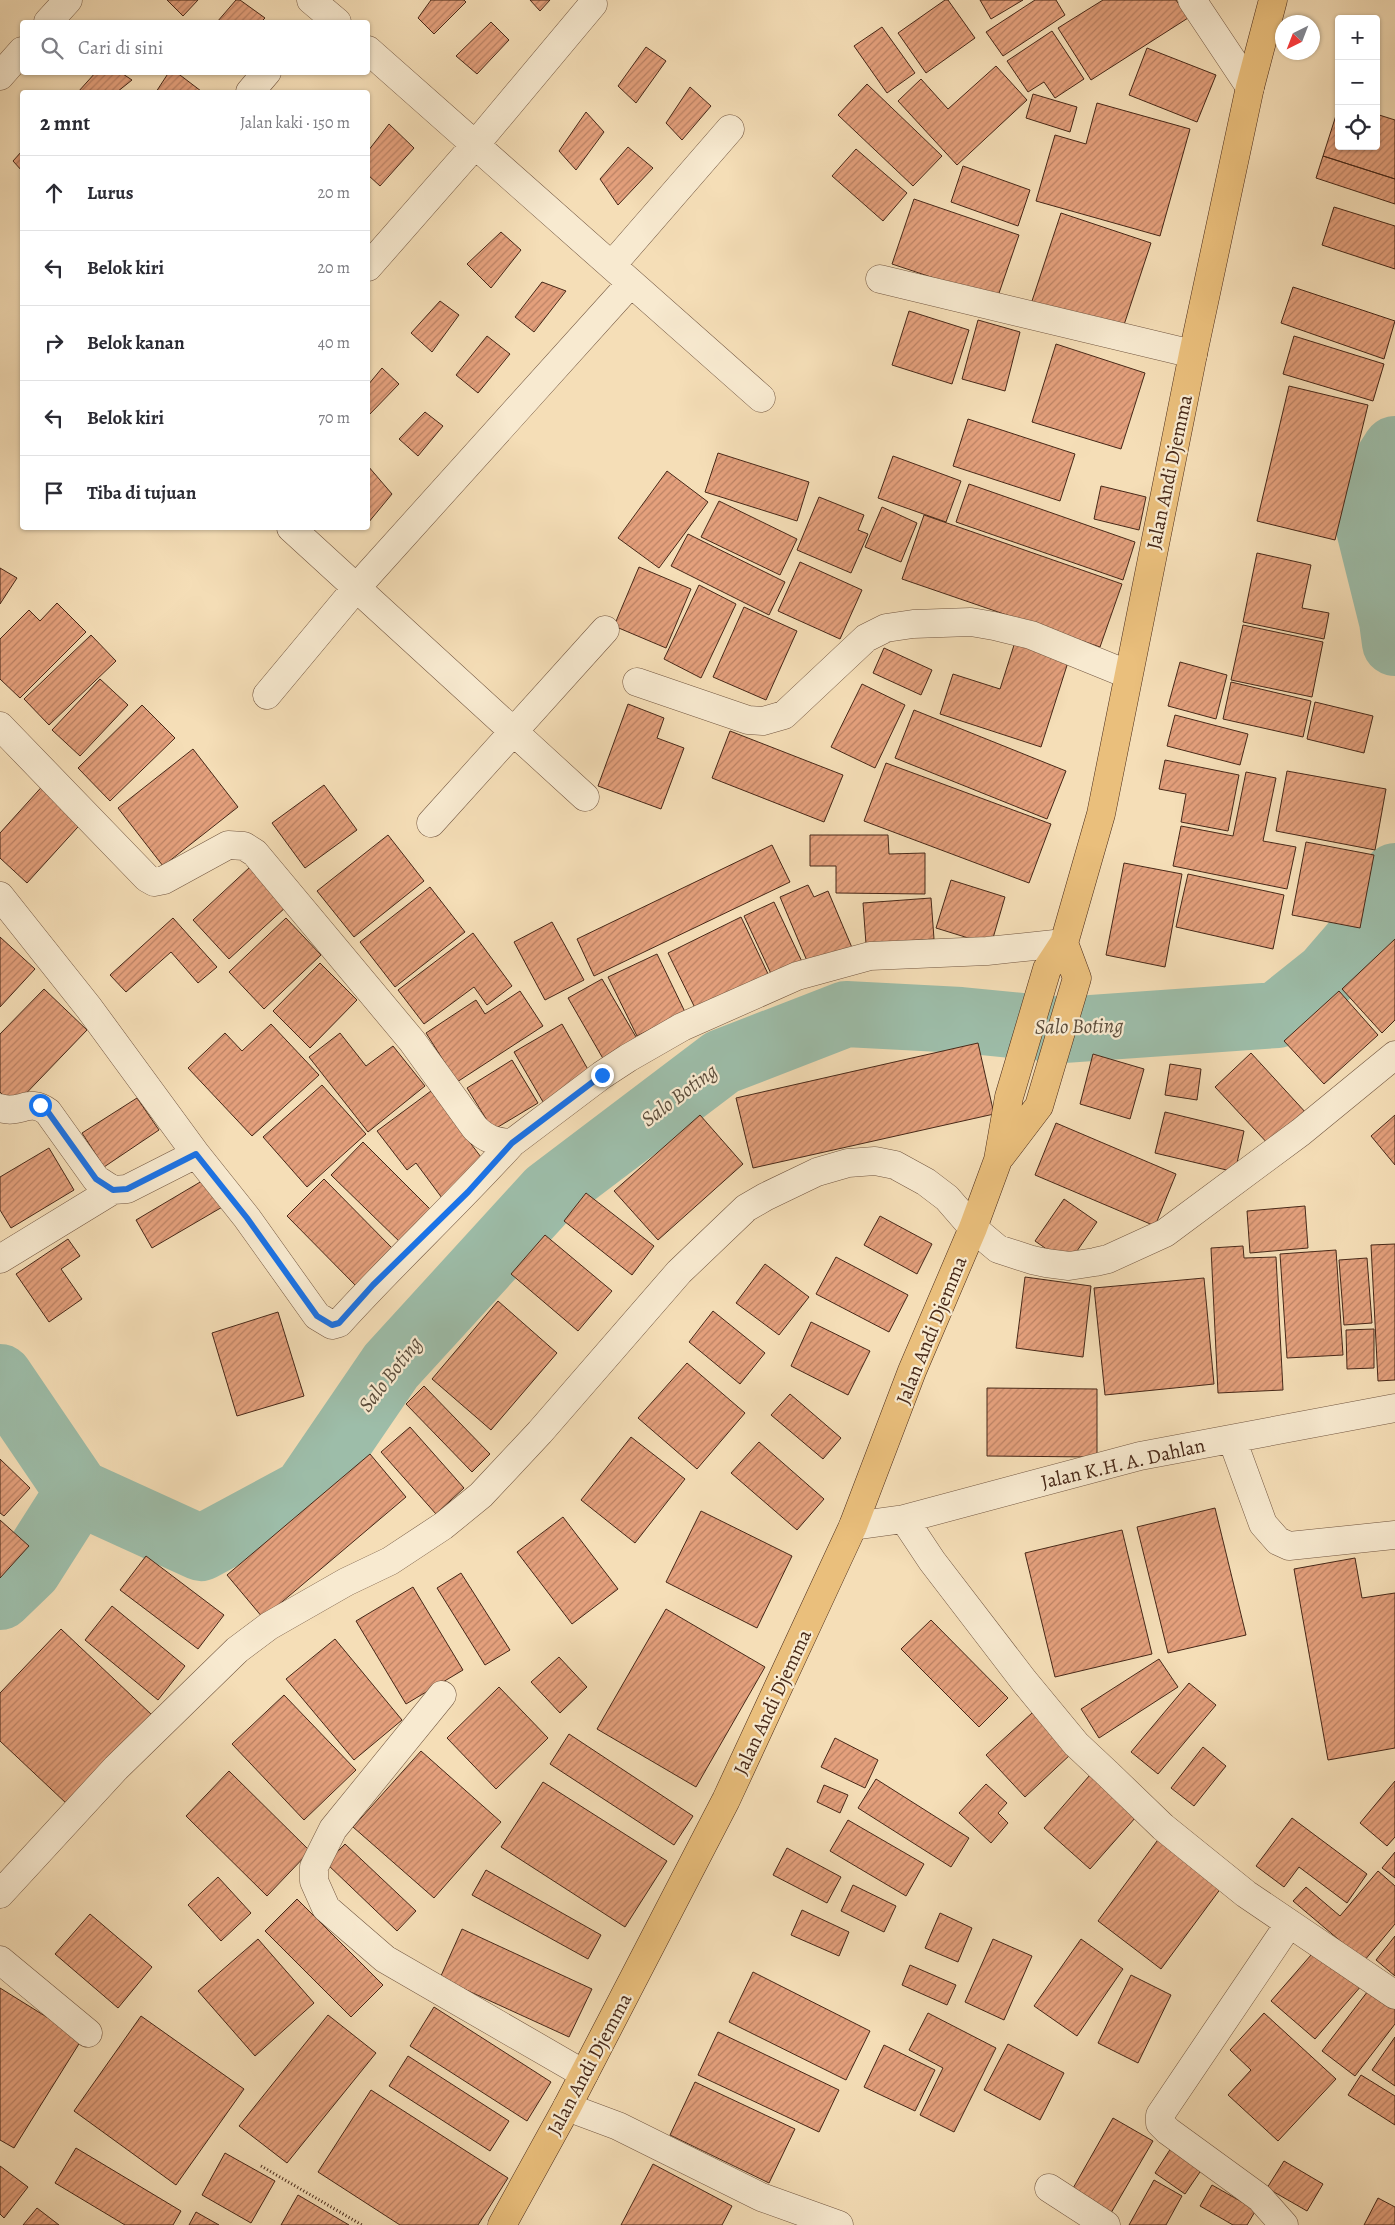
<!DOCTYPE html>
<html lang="id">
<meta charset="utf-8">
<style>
:root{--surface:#fff;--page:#f2f2f3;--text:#2b2b33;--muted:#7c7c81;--line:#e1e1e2}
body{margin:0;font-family:Alegreya,serif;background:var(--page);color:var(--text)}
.controls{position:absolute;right:15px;top:15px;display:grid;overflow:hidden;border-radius:5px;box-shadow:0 1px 4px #0004}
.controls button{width:45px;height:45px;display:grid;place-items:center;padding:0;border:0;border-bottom:1px solid var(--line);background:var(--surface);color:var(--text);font:25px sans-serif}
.compass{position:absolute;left:1275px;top:15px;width:45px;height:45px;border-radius:50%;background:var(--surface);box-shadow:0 1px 4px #0004;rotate:222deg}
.stop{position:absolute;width:15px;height:15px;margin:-11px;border:4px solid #1a73e8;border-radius:50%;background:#fff}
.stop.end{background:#1a73e8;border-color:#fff;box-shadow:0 1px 5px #0008}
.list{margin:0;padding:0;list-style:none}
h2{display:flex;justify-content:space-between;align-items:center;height:65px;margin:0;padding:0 20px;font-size:21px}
h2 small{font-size:16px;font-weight:400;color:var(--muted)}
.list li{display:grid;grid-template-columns:32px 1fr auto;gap:15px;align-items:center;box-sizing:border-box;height:75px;padding:0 20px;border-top:1px solid var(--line)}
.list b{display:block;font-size:19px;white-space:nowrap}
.list em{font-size:16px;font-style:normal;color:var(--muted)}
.icon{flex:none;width:28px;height:28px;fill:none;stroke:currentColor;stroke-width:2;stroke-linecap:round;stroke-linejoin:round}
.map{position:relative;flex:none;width:1395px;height:2225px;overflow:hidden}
.search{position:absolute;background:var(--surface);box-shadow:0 1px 4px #0004;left:20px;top:20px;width:350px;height:55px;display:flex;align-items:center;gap:12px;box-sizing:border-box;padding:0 18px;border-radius:5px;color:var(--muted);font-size:19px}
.panel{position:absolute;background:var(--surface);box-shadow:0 1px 4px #0004;left:20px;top:90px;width:350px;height:440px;border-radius:5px}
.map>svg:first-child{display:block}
</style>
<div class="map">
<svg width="1395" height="2225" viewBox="0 0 1395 2225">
<defs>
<pattern id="building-hatch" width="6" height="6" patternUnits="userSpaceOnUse" patternTransform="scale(1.25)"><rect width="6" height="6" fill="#e4a07c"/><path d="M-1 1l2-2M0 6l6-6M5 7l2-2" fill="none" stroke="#bb8265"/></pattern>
</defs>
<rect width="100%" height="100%" fill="#f5deb7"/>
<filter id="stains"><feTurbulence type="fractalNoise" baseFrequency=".004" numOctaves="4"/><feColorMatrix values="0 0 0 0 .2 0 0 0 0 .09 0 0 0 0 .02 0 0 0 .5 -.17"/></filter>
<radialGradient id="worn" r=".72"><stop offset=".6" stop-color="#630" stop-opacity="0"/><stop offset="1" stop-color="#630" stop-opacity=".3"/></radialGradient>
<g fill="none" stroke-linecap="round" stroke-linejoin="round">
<path stroke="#9dbda9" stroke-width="66" d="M1395,449l-33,52 30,120 3,22
M0,1377l78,115 123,56 104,-56 86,-126 158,-173 173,-131 124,-48 115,6 102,10 214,-15 50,-40 44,-51 24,-48
M0,1597l29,-28 49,-77"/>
</g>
<path fill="url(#building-hatch)" stroke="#472818" d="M167,0h31l-15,16z
M236,0h4l25,18 -4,4h-44z
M431,0h33l2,2 -32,32 -16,-16z
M530,0h20l-10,11z
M945,0h3l27,38 -49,35 -28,-40z
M980,0h43l-32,19z
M1035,0h21l9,15 -62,41 -17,-24z
M1103,0h73l12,18 -97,62 -33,-52z
M491,22l18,18 -32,34 -21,-18z
M882,27l33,46 -28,20 -33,-47z
M1052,31l32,48 -29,19 -11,-16 -16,10 -21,-31z
M646,47l20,14 -30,42 -18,-17z
M1147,48l69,27 -19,47 -68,-27z
M996,66l31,34 -70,65 -59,-64 23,-22 27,30z
M96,72h24l12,8 -15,12h-39z
M169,72h7l25,19 -45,1z
M867,84l75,72 -29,30 -75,-71z
M690,87l21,19 -29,34 -16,-17z
M1033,94l44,13 -7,25 -44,-14z
M1097,103l93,26 -30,107 -124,-35 19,-66 31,9z
M1339,106v40h37v-32l19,6v59l-72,-23z
M586,112l18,20 -28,38 -17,-19z
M389,124l25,24 -34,38 -12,-11v-24z
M628,147l25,21 -35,37 -18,-26z
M856,149l51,44 -24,28 -51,-45z
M22,151v20l-9,-10z
M1323,156l72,23v25l-79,-26z
M963,166l67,24 -12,36 -67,-24z
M914,199l105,36 -22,64 -105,-35z
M1334,207l61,19v43l-73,-24z
M1061,213l90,30 -30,91 -90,-30z
M501,232l20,18 -30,38 -24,-24z
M542,282l24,9 -32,41 -19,-15z
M1293,287l102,34 -11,38 -103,-36z
M440,301l19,14 -27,37 -21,-19z
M909,311l60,19 -17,54 -60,-19z
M978,320l42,12 -15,59 -43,-12z
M487,336l23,18 -32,39 -22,-18z
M1294,336l90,28 -11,37 -90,-27z
M1056,344l89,29 -24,76 -89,-27z
M382,368l17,16 -31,32v-31z
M1289,386l79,19 -33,135 -78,-19z
M425,412l18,14 -25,30 -19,-17z
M968,419l107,35 -15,47 -107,-35z
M718,453l91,29 -12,39 -92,-29z
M893,456l68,25 -15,41 -68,-24z
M368,466l24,28 -24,29z
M667,471l41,31 -49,66 -41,-30z
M969,484l166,58 -12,38 -167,-58z
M1101,486l45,11 -7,33 -45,-11z
M819,497l45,18 -6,15 10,4 -17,39 -54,-23z
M719,501l78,38 -17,36 -79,-38z
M882,507l35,16 -16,39 -36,-15z
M924,515l198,69 -22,63 -198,-68z
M688,534l97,48 -16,33 -98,-49z
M1257,553l54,12 -9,43 27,5 -5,26 -81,-17z
M800,562l62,28 -22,49 -62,-28z
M639,567l52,22 -25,59 -52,-22z
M0,568l17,10 -17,26z
M699,585l37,19 -35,74 -37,-19z
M57,603l29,29 -66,66 -20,-19v-40l29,-29 11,11z
M744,607l53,24 -31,69 -53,-23z
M1243,625l80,17 -11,55 -81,-17z
M91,635l25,26 -67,64 -25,-26z
M1015,642l54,17 -28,88 -101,-33 13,-40 47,15z
M884,648l48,22 -11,25 -48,-22z
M1180,662l47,13 -11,44 -48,-13z
M100,679l28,26 -48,51 -28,-26z
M1231,682l80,19 -8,36 -80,-18z
M862,684l43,21 -30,63 -44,-21z
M1315,702l58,14 -9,37 -57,-14z
M628,704l36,14 -7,20 27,10 -23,61 -63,-23z
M142,705l33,33 -65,63 -32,-33z
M914,710l152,61 -19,48 -152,-61z
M1175,715l73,19 -8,31 -73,-19z
M730,731l113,44 -19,47 -112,-44z
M193,749l45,58 -75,59 -45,-58z
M1165,760l74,15 -11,56 -47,-9 5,-28 -27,-5z
M886,763l165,61 -22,59 -165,-62z
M1287,771l99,18 -11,61 -99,-19z
M1246,772l30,6 -13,63 33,6 -9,42 -114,-23 8,-40 52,10z
M47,781l40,36 -60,66 -27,-25v-25z
M324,785l33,45 -52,38 -33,-45z
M388,835l36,46 -70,56 -37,-46z
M810,835h78l1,19 36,-1v41l-89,-1v-27h-26z
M1306,842l68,13 -14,73 -68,-13z
M772,845l18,37 -196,94 -17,-37z
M1124,863l58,11 -17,93 -59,-12z
M250,867l36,40 -57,52 -36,-39z
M1188,874l96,21 -11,54 -97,-22z
M951,880l54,17 -14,48 -55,-17z
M808,885l6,12 14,-6 25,59 -43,18 -30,-71z
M430,887l35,45 -70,55 -35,-45z
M931,898l3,41 -68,5 -3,-41z
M774,902l30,64 -30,14 -30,-64z
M741,917l29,61 -72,36 -30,-61z
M173,918l44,49 -19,16 -27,-31 -45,40 -16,-17z
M286,918l35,37 -57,54 -35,-37z
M552,922l32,58 -39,20 -31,-58z
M473,933l39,53 -25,19 -13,-18 -50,37 -26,-34z
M0,937l35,32 -35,38z
M1395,939v81l-13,13 -40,-44z
M657,954l28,58 -48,24 -29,-59z
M320,963l37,37 -47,48 -37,-37z
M602,979l37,63 -34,20 -37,-64z
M44,989l43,41 -73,76 -14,-14v-58z
M520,991l23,35 -86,56 -31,-49 50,-33 9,14z
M1339,991l39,44 -54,49 -40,-43z
M271,1024l48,51 -67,61 -64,-68 37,-35 17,18z
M562,1024l32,56 -48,27 -32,-55z
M340,1033l26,33 27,-20 32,40 -57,46 -59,-75z
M978,1043l16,71 -241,54 -17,-70z
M1251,1053l56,61 -36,33 -56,-60z
M1093,1054l51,15 -14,50 -50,-15z
M512,1060l26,43 -45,27 -26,-42z
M1170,1064l31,5 -4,31 -32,-5z
M322,1085l44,49 -59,53 -44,-50z
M431,1091l56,74 -45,33 -26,-35 -9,7 -30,-39z
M137,1098l22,32 -55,37 -22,-34z
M1165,1112l79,19 -9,41 -80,-19z
M700,1115l43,49 -85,76 -44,-49z
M1395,1115v50l-24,-29z
M1056,1123l120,51 -21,52 -120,-51z
M363,1142l71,71 -31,32 -72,-70z
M49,1148l25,42 -63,38 -11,-18v-33z
M207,1178l17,28 -72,42 -16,-28z
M324,1179l70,71 -37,37 -70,-71z
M586,1193l68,53 -22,29 -68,-54z
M1064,1199l33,23 -29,42 -33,-23z
M1305,1206l3,42 -58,5 -3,-42z
M880,1216l52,28 -15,30 -53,-29z
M545,1235l67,56 -34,40 -67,-57z
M68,1239l12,17 -19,13 21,30 -33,23 -33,-48z
M1395,1244v136l-17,1 -7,-136z
M1243,1246l1,12 32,-1 7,133 -65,3 -7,-145z
M1336,1250l7,105 -56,3 -7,-104z
M836,1257l72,38 -19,37 -73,-38z
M1367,1258l5,65 -28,2 -5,-65z
M765,1264l44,33 -30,38 -43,-32z
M1025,1277l66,9 -8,71 -67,-9z
M1204,1278l10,106 -109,11 -11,-107z
M498,1301l59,52 -66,77 -59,-51z
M713,1311l52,42 -25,31 -51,-42z
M278,1312l26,84 -67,20 -25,-83z
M811,1322l59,29 -22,44 -57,-29z
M1374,1329v39l-27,1 -1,-39z
M687,1363l58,50 -48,56 -59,-51z
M424,1386l66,68 -18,18 -66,-68z
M987,1388l110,1v68l-110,-1z
M790,1394l51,44 -18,21 -52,-44z
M410,1427l54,61 -28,26 -55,-62z
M631,1437l54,42 -50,64 -54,-43z
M759,1442l65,57 -27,31 -66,-57z
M370,1454l36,43 -143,121 -36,-43z
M0,1459l30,29 -26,28 -4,-3z
M1215,1508l31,127 -78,18 -31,-126z
M701,1511l91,45 -35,72 -91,-46z
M563,1517l55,72 -46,35 -55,-72z
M0,1520l29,26 -29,32z
M1122,1530l30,124 -97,23 -30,-124z
M146,1556l78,59 -26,34 -78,-59z
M1355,1558l7,40 33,-5v155l-67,12 -34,-191z
M461,1573l49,77 -25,15 -48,-77z
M413,1587l50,83 -57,34 -50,-83z
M112,1606l73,60 -27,34 -73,-60z
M666,1609l99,58 -69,120 -99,-58z
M931,1620l77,78 -29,29 -78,-78z
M61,1629l91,86 -85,89 -67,-63v-48z
M335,1639l67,81 -48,40 -68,-81z
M559,1657l28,30 -27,26 -29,-31z
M1159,1659l19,28 -79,51 -18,-29z
M1189,1683l27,22 -58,69 -27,-22z
M499,1687l49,51 -52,51 -49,-51z
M284,1695l72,75 -52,50 -72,-76z
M1032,1713l39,41 -46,43 -39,-42z
M569,1734l124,82 -19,29 -124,-81z
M835,1738l43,22 -13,28 -44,-21z
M1203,1747l23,19 -32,40 -23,-18z
M421,1751l80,71 -67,76 -81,-71z
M1096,1768l47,41 -53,60 -46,-41z
M229,1771l81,80 -43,45 -81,-80z
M876,1779l93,59 -18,29 -93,-59z
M1395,1781v56l-8,9 -27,-23z
M543,1782l124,79 -42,66 -124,-80z
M986,1784l21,19 -9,10 10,10 -17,20 -32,-30z
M824,1785l24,10 -8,18 -23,-11z
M1292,1818l75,56 -20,29 -48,-36 -15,20 -28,-21z
M848,1820l76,44 -18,32 -76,-45z
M1160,1837l64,47 -63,85 -63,-48z
M345,1844l71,67 -19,20 -71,-68z
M787,1848l54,29 -14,26 -54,-28z
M1395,1852v26l-13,-10z
M486,1870l115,65 -13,24 -116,-64z
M1378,1871l17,15v38l-31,37 -71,-60 13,-14 34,29z
M218,1877l33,36 -30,28 -33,-36z
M853,1885l43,21 -12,26 -43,-21z
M297,1899l86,86 -32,32 -86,-86z
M802,1910l47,22 -10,24 -48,-21z
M940,1913l32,15 -14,34 -33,-14z
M90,1914l62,53 -34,41 -63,-54z
M462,1929l130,60 -23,48 -129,-59z
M1395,1936v40l-19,-16z
M258,1939l56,64 -59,53 -57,-65z
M993,1939l39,17 -28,64 -39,-18z
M1081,1939l42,30 -46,67 -43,-30z
M1318,1947l44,38 -47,54 -44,-38z
M910,1965l46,20 -9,20 -45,-20z
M753,1972l117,59 -24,49 -117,-58z
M1131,1975l40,20 -33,68 -40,-20z
M1371,1987l24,18v19l-40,52 -33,-25z
M0,1988l82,51 -68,109 -14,-8z
M434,2007l117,75 -24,39 -117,-75z
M928,2013l68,35 -42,84 -34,-17 23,-47 -34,-18z
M1264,2013l72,66 -58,62 -50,-46 23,-25 -21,-20z
M328,2015l48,38 -89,110 -48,-37z
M141,2016l103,73 -68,96 -102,-74z
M718,2032l121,58 -20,42 -121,-57z
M1395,2037v49l-23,-16z
M1008,2044l56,29 -24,47 -56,-30z
M884,2045l51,25 -20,41 -51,-24z
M408,2056l101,65 -19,30 -101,-65z
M1361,2075l34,21v29l-47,-30z
M695,2082l100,47 -26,54 -99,-48z
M371,2090l137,88 -30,47h-78l-82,-53z
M1113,2118l40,23 -42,72 -39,-23z
M76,2148l105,63 -8,14h-48l-70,-42z
M1171,2148l31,21 -17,25 -30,-21z
M225,2153l50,28 -24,42 -49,-28z
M1284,2161l39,23 -16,27 -40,-23z
M653,2164l79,42 -10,19h-101z
M0,2166l28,21 -24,31 -4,-4z
M1154,2180l28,16 -16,29h-37z
M1212,2185l44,25 -9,15h-14l-33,-19z
M298,2195l51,30h-68z
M1378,2198l17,9v18h-31z
M37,2208l22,17h-36z
M196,2212l23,13h-30z"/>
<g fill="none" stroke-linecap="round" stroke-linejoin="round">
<g stroke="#725640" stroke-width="29">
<path id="minor" d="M311,0l26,22
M1192,0l58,87
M48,22l20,-22
M368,50l393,348
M0,76l22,-25
M250,92l17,-20
M612,265l118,-136
M368,267l107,-122 118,-141
M880,279l313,75
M291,528l294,269
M637,682l111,38 15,1 21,-6 82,-77 20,-10 27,-4 58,-2 23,4 37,9 96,39
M267,695l90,-108 274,-304
M0,726l147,152 7,4 10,-2 64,-35 16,1 11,7 157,188 63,87c12,12 21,14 37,15l90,-68 26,-17 54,-31 115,-51 73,-20 117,-5 77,-8
M431,823l174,-193
M0,896l89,112 107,146 51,64 70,98 15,9 7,-2c56,-62 117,-118 173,-180
M0,1108c20,7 29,-11 48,4l48,67 17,11 14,-1 69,-35
M0,1259l113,-69
M1232,1439l31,85 15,17 11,5 106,-11
M904,1519l28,42 92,120 52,63 32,30 55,53 83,67 149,101
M853,1526l51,-7 236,-63 255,-48
M442,1695l-109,134 -19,38v14l12,27 59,51 199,115
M0,1894l116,-126 121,-118 32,-24 77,-44 44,-21 53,-35 38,-31 59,-63 139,-160 67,-64 19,-11 52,-25 31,-9 27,-2 20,4 31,17 21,16 26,30 25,21 34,11 14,3 23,3 26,-4 13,-3 57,-26 136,-101 94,-77
M0,1960l88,73
M567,2107l51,19 143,71 78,28
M1049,2188l57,37
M1284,2225l-24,-27 -92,-67 -8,-8v-8l129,-191"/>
</g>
<g stroke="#472818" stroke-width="29">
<path id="highway" d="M1001,1156l38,-50 38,-128 -13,-35
M502,2225l65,-118 159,-307 127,-274 59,-155 61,-143 25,-68 11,-63 38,-128 17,-26 37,-129 92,-460 57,-267 23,-87"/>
</g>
<path stroke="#472818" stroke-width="3" stroke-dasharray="1 2.5" stroke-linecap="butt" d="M261,2166l101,59"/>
<use href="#minor" stroke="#f8ead0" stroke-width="28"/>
<use href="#highway" stroke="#eabf7c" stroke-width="28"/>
</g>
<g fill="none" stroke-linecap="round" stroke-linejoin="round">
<path stroke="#1a73e8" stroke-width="6" d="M40,1105l8,7 48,67 17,11 14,-1 69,-35 51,64 70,98 15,9 7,-2 34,-38 95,-93 44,-49 90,-68"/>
</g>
<g text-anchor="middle" stroke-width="4.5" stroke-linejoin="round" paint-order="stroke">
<g font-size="20" fill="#472818" stroke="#f8ead0">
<text transform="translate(1169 472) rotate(-78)" y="7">Jalan Andi Djemma</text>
<text transform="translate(931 1330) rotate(-68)" y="7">Jalan Andi Djemma</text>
<text transform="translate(1123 1463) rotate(-13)" y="7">Jalan K.H. A. Dahlan</text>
<text transform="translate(772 1702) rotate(-65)" y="7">Jalan Andi Djemma</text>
<text transform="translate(589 2064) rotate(-62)" y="7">Jalan Andi Djemma</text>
</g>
<g font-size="21" font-style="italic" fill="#5c4d3c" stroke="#f8ead0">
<text transform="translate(1079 1026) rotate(-1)" y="7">Salo Boting</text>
<text transform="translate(679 1095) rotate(-37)" y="7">Salo Boting</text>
<text transform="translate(390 1374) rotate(-52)" y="7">Salo Boting</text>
</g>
</g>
<rect width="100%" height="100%" filter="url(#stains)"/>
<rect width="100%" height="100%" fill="url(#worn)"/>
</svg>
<div class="controls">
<button>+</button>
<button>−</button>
<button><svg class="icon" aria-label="locate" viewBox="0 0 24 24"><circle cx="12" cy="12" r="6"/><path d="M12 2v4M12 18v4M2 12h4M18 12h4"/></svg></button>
</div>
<svg class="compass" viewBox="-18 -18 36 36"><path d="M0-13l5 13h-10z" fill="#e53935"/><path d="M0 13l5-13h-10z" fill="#7c7c81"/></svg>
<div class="stop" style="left:40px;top:1105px"></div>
<div class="stop end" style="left:602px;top:1075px"></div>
<div class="search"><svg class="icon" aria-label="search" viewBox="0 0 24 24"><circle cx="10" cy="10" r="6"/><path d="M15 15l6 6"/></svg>Cari di sini</div>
<section class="panel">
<h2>2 mnt<small>Jalan kaki · 150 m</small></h2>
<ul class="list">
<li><svg class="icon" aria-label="ahead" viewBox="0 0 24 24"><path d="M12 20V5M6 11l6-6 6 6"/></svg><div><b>Lurus</b></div><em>20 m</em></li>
<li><svg class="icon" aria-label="left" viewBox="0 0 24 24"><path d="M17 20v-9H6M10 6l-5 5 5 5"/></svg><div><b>Belok kiri</b></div><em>20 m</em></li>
<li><svg class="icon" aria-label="right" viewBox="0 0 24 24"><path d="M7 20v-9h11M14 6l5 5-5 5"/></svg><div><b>Belok kanan</b></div><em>40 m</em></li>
<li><svg class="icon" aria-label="left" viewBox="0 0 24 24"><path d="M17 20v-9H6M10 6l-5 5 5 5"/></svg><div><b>Belok kiri</b></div><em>70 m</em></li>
<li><svg class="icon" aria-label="arrive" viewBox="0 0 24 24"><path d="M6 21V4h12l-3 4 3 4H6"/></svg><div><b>Tiba di tujuan</b></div></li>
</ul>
</section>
</div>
